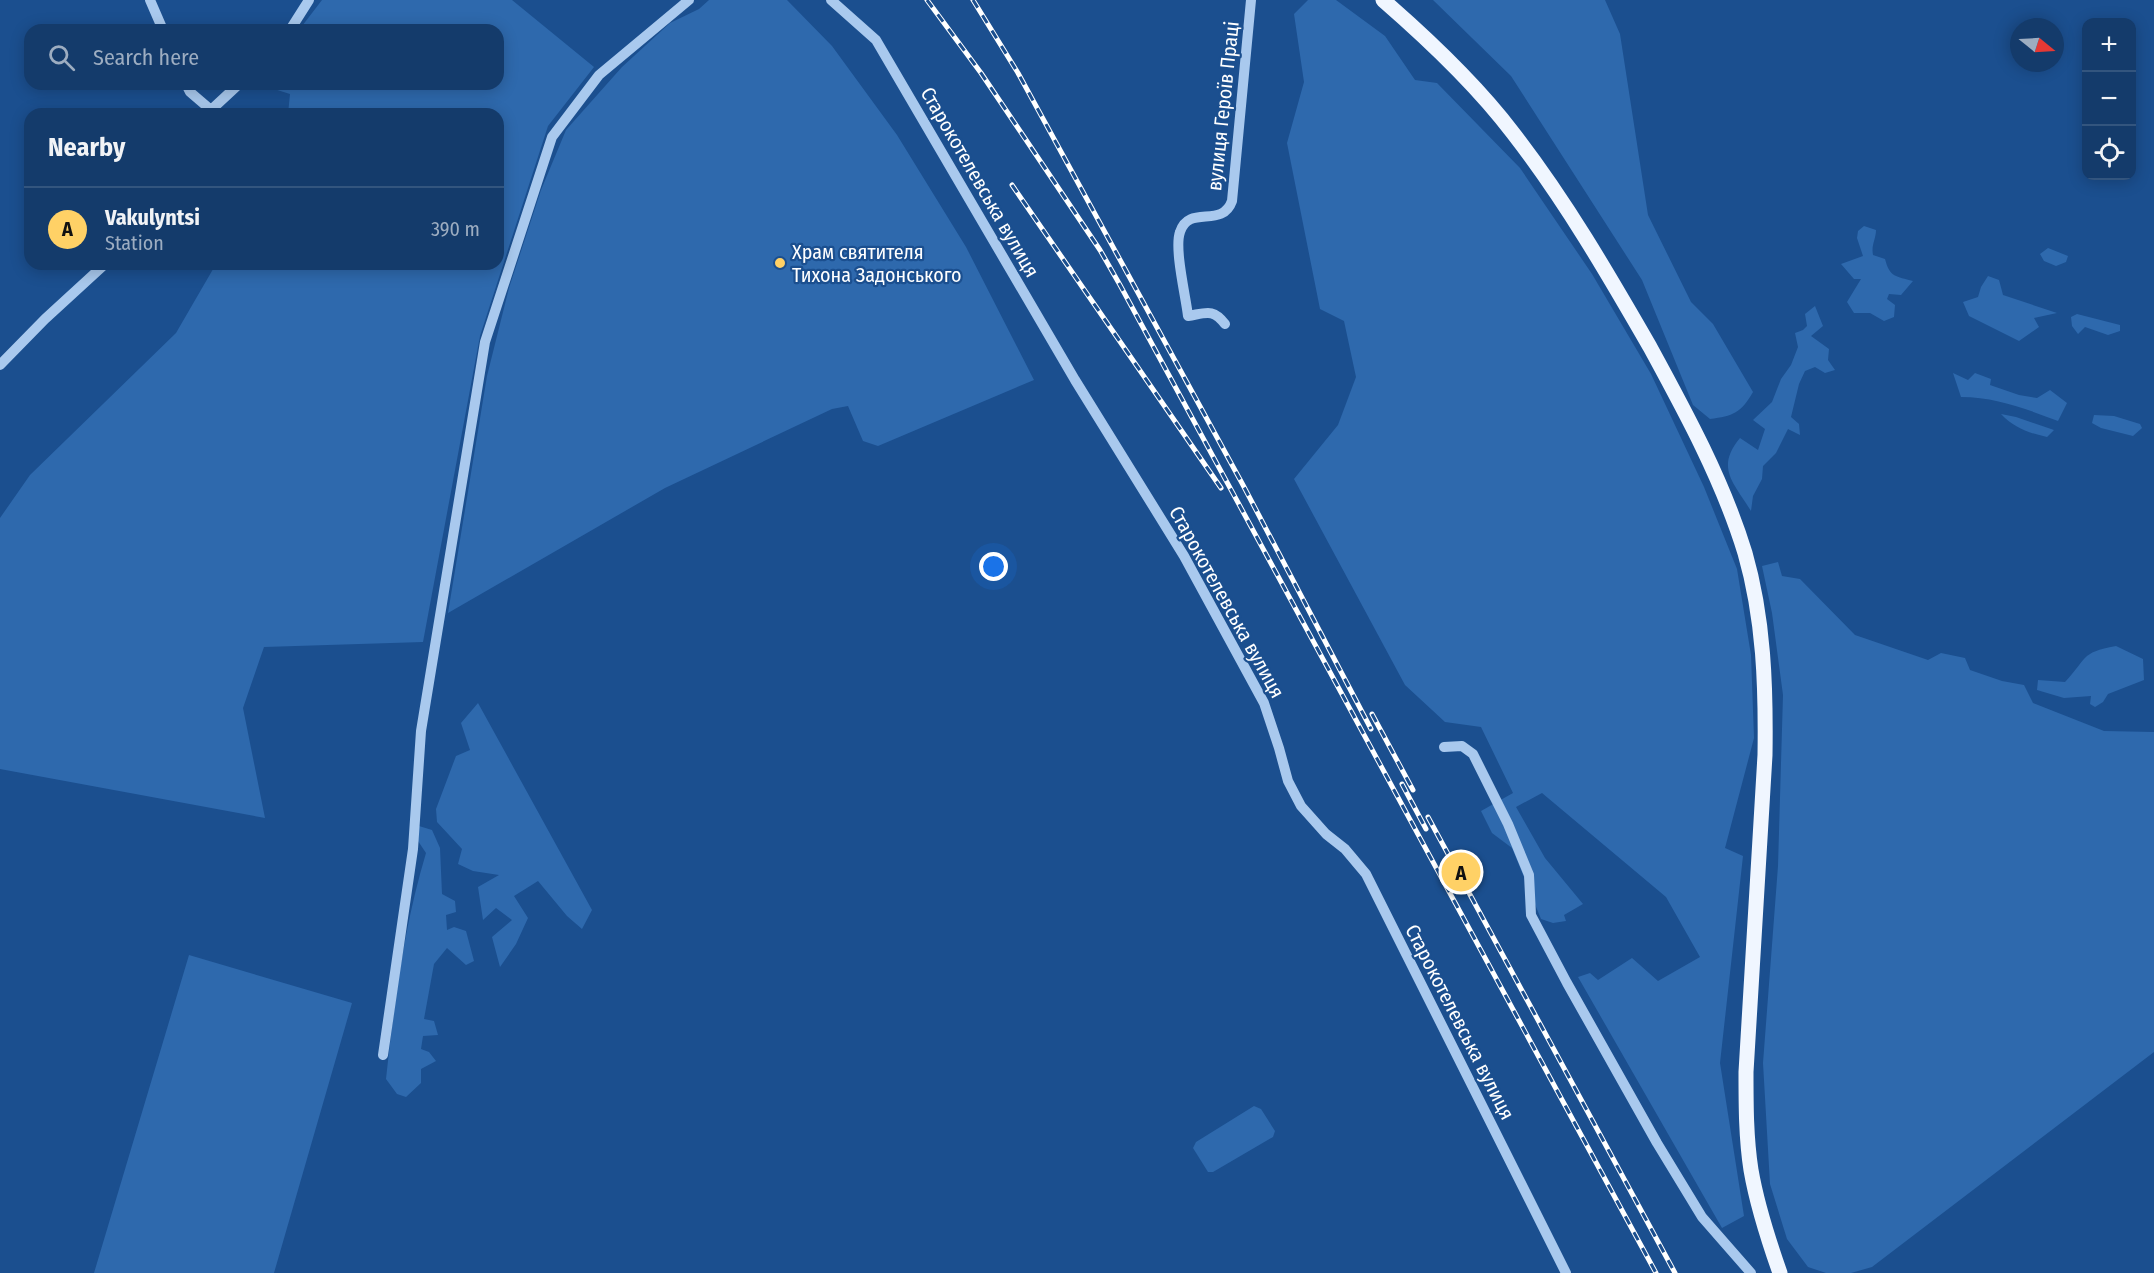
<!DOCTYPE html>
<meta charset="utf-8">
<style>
:root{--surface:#143b6b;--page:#214673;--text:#f1f3f6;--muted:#9dadc1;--line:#33557e;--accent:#ffd166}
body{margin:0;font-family:"Fira Sans Condensed",sans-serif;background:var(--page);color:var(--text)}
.controls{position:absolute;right:18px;top:18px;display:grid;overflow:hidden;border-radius:12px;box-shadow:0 3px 15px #0003}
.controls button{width:54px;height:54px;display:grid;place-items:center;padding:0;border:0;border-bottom:2px solid var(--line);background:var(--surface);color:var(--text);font:30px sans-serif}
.compass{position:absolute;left:2010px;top:18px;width:54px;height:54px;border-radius:50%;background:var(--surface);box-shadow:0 3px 15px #0003;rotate:108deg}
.you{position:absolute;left:994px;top:567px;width:21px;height:21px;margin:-15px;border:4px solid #fff;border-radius:50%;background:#1a73e8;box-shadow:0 0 0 9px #1a73e833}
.badge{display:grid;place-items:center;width:39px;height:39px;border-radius:50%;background:var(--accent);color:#111;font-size:20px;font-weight:700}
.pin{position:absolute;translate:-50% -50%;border:3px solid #fff;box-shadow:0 2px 6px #0006}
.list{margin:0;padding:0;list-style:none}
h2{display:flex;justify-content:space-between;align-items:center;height:78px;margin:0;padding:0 24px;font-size:26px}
h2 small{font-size:20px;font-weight:400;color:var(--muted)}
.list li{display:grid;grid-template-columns:39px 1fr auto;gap:18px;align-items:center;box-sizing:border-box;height:84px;padding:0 24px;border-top:2px solid var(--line)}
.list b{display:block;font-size:22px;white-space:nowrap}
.list p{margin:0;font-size:20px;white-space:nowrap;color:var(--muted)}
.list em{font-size:20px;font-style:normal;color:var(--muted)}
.icon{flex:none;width:33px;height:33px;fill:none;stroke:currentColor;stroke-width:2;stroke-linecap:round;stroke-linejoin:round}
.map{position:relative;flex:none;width:2154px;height:1273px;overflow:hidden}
.search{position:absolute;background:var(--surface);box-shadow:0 3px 15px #0003;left:24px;top:24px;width:480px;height:66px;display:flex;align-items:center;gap:15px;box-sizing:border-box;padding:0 21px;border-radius:18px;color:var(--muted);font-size:22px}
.panel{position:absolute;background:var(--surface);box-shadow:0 3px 15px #0003;left:24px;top:108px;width:480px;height:162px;border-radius:18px}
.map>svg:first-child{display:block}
</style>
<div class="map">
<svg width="2154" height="1273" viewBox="0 0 2154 1273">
<rect width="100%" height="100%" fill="#1b4f8f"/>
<path fill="#2e69ad" d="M322,0h190l82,67 -46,59 -68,210 -57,306 -159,5 -21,61 22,110 -265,-49v-251l30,-43 146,-142 40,-69h282v-150h-210l2,-20 -32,-10h240v-54h-199z
M709,0h78l45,46 65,89 69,112 68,133 -156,66 -15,-5 -15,-35 -16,3 -167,79 -217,125 39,-237 22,-88 32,-98 25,-60 56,-63 48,-44 29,-14z
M1308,0h28l49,36 30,44 22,3 83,85 72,106 59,100 53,113 33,82 14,86 3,83 -29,110 18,8 -23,207 24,153 -22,12 -144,-251 12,-4 8,7 34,-22 26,23 42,-24 -34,-60 -124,-104 -26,14 29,51 38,46 -19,11 2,6 -13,2 -12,-4 -29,-71 -20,-15 -11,-22 32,-18 -32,-66 -36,-5 -40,-37 -111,-206 44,-54 18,-48 -12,-56 -24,-12 -33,-166 17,-61 -10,-68z
M1433,0h172l15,34 28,181 43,87 22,22 40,68c-12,21 -20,24 -43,27l-17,-14 -51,-125 -131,-204z
M1864,226l12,4c0,9 -5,15 -3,25l12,4c5,19 11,17 28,22l-12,14 -12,-1 -2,5 8,6 -1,12 -10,4 -14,-8h-16l-7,-11 14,-23h-7l-13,-15 22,-8 -6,-18 1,-7z
M2048,248l20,8 -2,6 -10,4 -12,-5 -4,-7z
M1988,276l11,4 4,15 54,18 -23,5 5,9 -20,14 -50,-25 -6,-14 15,-5 3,-10z
M1815,306l8,20 -12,10 18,13 -1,11 7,10 -10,3 -10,-6 -10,4 -6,13 -8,33 8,7 1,11 -12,-6 -12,24 -13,13 -1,13 -9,17 -2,15c-17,-28 -36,-43 -11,-73l18,12 7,-21 -12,-9 19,-18 9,-23 10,-14 7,-18 -3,-14 8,-3 4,-4 -2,-12z
M2077,314l43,11v6l-12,4 -23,-8 -7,7 -6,-8 -1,-9z
M1953,373l15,7 7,-7 16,6 -1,6 29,10 18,3 13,-8 17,13 -9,18c-32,-12 -62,-24 -97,-24z
M2001,414l15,3 38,13 -7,7c-18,-4 -33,-9 -46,-23z
M2094,415l20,1 26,8 2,4 -9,8 -32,-8 -9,-5z
M1778,562l4,14 18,3 55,56 73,25 13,-7 24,5 5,12 32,11 22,4 9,18 71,28 50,1v320l-282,215 -21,6h-25l-18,-6 -21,-28 -17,-55 -7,-121 15,-197 5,-171 -11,-82 -10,-47z
M2116,646l27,13 1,21 -36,14 -5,8 -8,5 -5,-3 1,-8 -27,2 -27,-8 1,-10 27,2c23,-24 14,-29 51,-36z
M478,703l114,207 -10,19 -15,-13 -29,-35 -24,15 14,22 -12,26 -16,23 -8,-30 20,-17 -16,-12 -13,12 -5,-33 21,-12 -26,-4 -15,-7 4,-15 -25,-27 -1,-13 20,-53 14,-6 -9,-27z
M419,826l13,4 8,18 2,46 13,7 1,11 -10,3 1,15 7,-3 12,4 8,30 -8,4 -19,-17 -13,16 -10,55 10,2 4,14 -15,1 -2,13 8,3 7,9 -15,8v14l-15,14 -9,-3 -11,-15c8,-75 18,-153 40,-226l-8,-12z
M189,955l163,48 -78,270h-180z
M1254,1106l7,3 14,22 -2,6 -60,35h-5l-15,-24 3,-6z"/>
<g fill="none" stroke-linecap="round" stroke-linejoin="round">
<path stroke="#a9c9ee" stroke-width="10" d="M150,0l13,30
M831,0l45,40 199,340 109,176 80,147 15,45 9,33 13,25 25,28 19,15 21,25 200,399
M290,30l19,-30
M186,84l4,8 21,18 -2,4
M211,110l28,-26
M1225,324c-12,-16 -19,-11 -37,-8 -2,-19 -14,-67 -8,-84 9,-28 42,-3 52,-31l19,-201
M0,365l45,-46 60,-55
M1444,747l18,-1 11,8 35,70 21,51 2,40 36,68 90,160 45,74 49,56
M383,1055l30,-206 8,-118 64,-389 67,-205 47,-62 90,-75"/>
<path stroke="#f0f6ff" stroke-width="15" d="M1383,0c46,40 93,84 130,133 52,67 95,141 137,214 36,66 73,134 95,206 19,66 21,134 20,202l-19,317c0,33 0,66 5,98 6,35 17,69 29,103"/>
<g stroke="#fff" stroke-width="5">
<path id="rail" d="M927,0l54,73 119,177 20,35 536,988
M973,0l45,73 225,412 128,244
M1012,185l209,303
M1372,714l41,76
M1402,784l24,45
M1428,817l247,456"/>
</g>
<use href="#rail" stroke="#1b4f8f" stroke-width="3" stroke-dasharray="9" stroke-linecap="butt"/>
</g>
<circle fill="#ffd166" stroke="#1b4f8f" stroke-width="2" cx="780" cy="263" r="6"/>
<g text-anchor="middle" stroke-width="4.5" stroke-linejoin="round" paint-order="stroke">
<g font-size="20" fill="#fff" stroke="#1b4f8f">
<text transform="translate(1223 106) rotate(-84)" y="7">вулиця Героїв Праці</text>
<text transform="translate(980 182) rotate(60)" y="7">Старокотелевська вулиця</text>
<text transform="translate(1227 602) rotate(61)" y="7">Старокотелевська вулиця</text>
<text transform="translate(1460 1022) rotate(63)" y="7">Старокотелевська вулиця</text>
</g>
<g font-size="20" fill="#fff" stroke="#1b4f8f" text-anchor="start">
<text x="792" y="259">Храм святителя<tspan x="792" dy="23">Тихона Задонського</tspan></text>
</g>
</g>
</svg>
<div class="controls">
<button>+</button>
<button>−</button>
<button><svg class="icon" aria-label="locate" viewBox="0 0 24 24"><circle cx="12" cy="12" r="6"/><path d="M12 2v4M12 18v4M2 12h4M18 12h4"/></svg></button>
</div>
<svg class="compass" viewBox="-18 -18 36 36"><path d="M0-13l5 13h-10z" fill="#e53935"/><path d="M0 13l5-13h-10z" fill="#9dadc1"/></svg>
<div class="you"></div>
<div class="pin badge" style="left:1461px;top:872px">A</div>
<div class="search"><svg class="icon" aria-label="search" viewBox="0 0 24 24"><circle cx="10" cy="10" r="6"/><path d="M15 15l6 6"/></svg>Search here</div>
<section class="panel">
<h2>Nearby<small></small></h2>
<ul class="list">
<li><span class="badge">A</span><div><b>Vakulyntsi</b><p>Station</p></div><em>390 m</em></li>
</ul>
</section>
</div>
